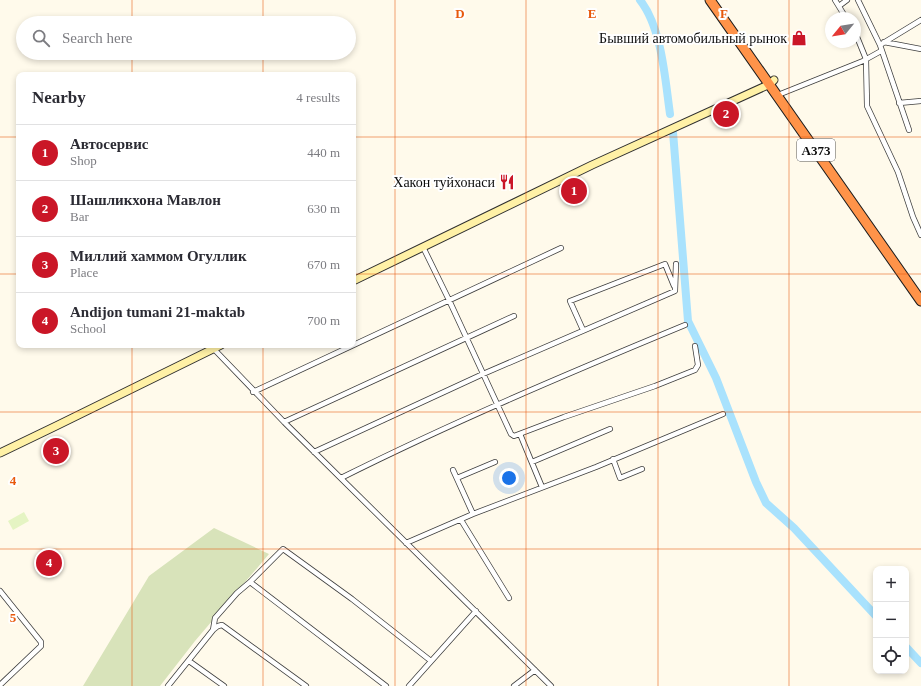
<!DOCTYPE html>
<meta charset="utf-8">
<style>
:root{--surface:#fff;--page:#f2f2f3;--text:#2b2b33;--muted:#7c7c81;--line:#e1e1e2;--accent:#ca1627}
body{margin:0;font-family:Georgia,serif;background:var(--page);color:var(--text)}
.controls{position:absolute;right:12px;bottom:12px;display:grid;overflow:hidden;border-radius:8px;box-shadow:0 2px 6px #0003}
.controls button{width:36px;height:36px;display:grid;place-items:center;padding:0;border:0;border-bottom:1px solid var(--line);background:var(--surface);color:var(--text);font:20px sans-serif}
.compass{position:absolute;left:825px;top:12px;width:36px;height:36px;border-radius:50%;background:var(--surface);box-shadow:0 2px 6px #0003;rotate:240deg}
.you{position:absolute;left:509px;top:478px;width:14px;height:14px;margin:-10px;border:3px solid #fff;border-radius:50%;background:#1a73e8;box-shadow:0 0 0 6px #1a73e833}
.badge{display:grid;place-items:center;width:26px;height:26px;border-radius:50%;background:var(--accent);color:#fff;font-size:13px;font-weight:700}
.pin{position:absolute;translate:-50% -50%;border:2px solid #fff;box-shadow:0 1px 4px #0006}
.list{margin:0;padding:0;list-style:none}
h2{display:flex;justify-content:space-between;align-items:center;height:52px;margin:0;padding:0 16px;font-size:17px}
h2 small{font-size:13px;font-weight:400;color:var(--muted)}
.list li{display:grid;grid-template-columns:26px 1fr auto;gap:12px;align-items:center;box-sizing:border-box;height:56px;padding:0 16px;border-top:1px solid var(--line)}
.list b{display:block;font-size:15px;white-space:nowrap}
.list p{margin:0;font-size:13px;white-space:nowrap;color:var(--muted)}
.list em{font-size:13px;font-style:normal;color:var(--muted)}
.icon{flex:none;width:22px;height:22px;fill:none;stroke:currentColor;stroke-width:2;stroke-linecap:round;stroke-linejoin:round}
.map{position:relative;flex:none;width:921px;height:686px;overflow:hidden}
.search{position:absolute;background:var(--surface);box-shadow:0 2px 6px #0003;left:16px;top:16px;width:340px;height:44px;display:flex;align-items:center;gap:10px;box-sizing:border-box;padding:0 14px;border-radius:22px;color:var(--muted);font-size:15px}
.panel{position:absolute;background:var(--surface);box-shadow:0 2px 6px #0003;left:16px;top:72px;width:340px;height:276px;border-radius:8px}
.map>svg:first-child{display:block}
</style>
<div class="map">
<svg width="921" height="686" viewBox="0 0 921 686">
<rect width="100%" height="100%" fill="#fffaeb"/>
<path fill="#d8e3ba" d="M214,528l55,26 -74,87 -35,45h-77l66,-110z"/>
<path fill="#e5f4c3" d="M24,512l5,9 -16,9 -5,-9z"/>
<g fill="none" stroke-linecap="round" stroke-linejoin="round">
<path stroke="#a9e2fd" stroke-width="8" d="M640,0c22,28 25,79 30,114
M673,132l15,189 28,57 40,104 10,21 28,25 82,88
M906,647l15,16"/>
<g stroke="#3f3f3f" stroke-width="6">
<path id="street" d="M835,0l11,18
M858,0l22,45 29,85
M839,6l8,-6
M855,32l11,27 1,47 31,66 15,45 8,18
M884,42l37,7
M880,45l41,-25
M778,95l85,-34 18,-10
M899,103l22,-2
M423,247l26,53 62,134 3,2 50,-19 91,-31 40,-16 3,-5 -3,-19
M583,330l-13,-29 95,-37 9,22
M210,345l74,77 267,264
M253,392l308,-144
M284,422l230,-106
M520,434l22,53
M314,452l169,-78 192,-83 1,-27
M613,459l7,19 22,-9
M532,462l78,-33
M453,470l20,44
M341,478c112,-56 228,-105 344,-153
M457,478l38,-16
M461,520l48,78
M406,543l67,-29 123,-47 127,-53
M250,582l136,104
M0,591l41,51v4l-41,39
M213,630l5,-4 4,-1 84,61
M189,661l35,25
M168,686l45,-56 2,-12 22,-25 13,-11 33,-33 69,50 79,62
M409,686l67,-75
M514,686l21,-16"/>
</g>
<g stroke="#2e2e2e" stroke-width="9">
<path id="secondary" d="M353,281l239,-116 178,-81 4,-4
M0,453l56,-27 165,-81"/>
</g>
<g stroke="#1d1d1d" stroke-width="11">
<path id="highway" d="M710,0l211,301"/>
</g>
<use href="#street" stroke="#fff" stroke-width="4.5"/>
<use href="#secondary" stroke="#fff1a6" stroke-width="7"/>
<use href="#highway" stroke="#ff9349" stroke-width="9"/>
</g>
<path fill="none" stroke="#e8590c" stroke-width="1" stroke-opacity="0.55" d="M132,0v23M263,0v23M395,0v686M526,0v686M658,0v686M789,0v686M132,53v22M263,53v22M0,137h19M353,137h568M0,274h19M353,274h568M132,345v341M263,345v341M0,412h921M0,549h921"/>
<defs>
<g id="shop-bare" transform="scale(1.2)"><path d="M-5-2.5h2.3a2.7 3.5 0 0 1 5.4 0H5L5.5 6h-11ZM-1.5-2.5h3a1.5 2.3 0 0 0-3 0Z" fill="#ca1627" stroke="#fff" stroke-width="2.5" paint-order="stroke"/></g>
<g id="restaurant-bare" transform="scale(1.2)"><path d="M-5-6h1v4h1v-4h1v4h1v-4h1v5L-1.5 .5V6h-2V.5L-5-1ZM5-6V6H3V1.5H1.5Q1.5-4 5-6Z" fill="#ca1627" stroke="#fff" stroke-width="2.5" paint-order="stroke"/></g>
</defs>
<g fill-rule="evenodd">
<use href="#shop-bare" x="799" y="38"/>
<use href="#restaurant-bare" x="507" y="182"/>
</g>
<g text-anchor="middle" stroke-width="4" stroke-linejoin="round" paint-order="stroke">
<rect fill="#fff" stroke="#555" stroke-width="1" x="797" y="139" width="38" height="22" rx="3"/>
<g font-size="13" font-weight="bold" fill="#0c0c0c">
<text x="816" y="155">A373</text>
</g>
<g font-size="14" fill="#0c0c0c" stroke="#fff" text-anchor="end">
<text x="787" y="43">Бывший автомобильный рынок</text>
<text x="495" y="187">Хакон туйхонаси</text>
</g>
</g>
<g font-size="13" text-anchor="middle" font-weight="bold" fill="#e8590c" stroke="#fff" stroke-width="4" stroke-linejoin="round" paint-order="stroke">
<text x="460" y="18">D</text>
<text x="592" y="18">E</text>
<text x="724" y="18">F</text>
<text x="13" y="485">4</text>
<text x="13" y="622">5</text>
</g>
</svg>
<div class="controls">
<button>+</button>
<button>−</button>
<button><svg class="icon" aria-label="locate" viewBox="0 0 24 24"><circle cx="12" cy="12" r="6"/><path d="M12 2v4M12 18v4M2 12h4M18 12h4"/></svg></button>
</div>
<svg class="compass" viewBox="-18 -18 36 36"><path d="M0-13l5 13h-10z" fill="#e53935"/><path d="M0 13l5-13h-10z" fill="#7c7c81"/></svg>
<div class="you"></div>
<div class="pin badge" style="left:574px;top:191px">1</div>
<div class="pin badge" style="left:726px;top:114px">2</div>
<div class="pin badge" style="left:56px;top:451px">3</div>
<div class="pin badge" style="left:49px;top:563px">4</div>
<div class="search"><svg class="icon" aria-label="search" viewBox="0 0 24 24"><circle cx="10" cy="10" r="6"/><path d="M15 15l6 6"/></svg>Search here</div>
<section class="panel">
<h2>Nearby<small>4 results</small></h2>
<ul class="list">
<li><span class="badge">1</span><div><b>Автосервис</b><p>Shop</p></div><em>440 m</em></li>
<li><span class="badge">2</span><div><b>Шашликхона Мавлон</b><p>Bar</p></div><em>630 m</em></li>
<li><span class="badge">3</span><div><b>Миллий хаммом Огуллик</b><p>Place</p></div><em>670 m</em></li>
<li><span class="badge">4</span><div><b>Andijon tumani 21-maktab</b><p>School</p></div><em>700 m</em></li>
</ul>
</section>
</div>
